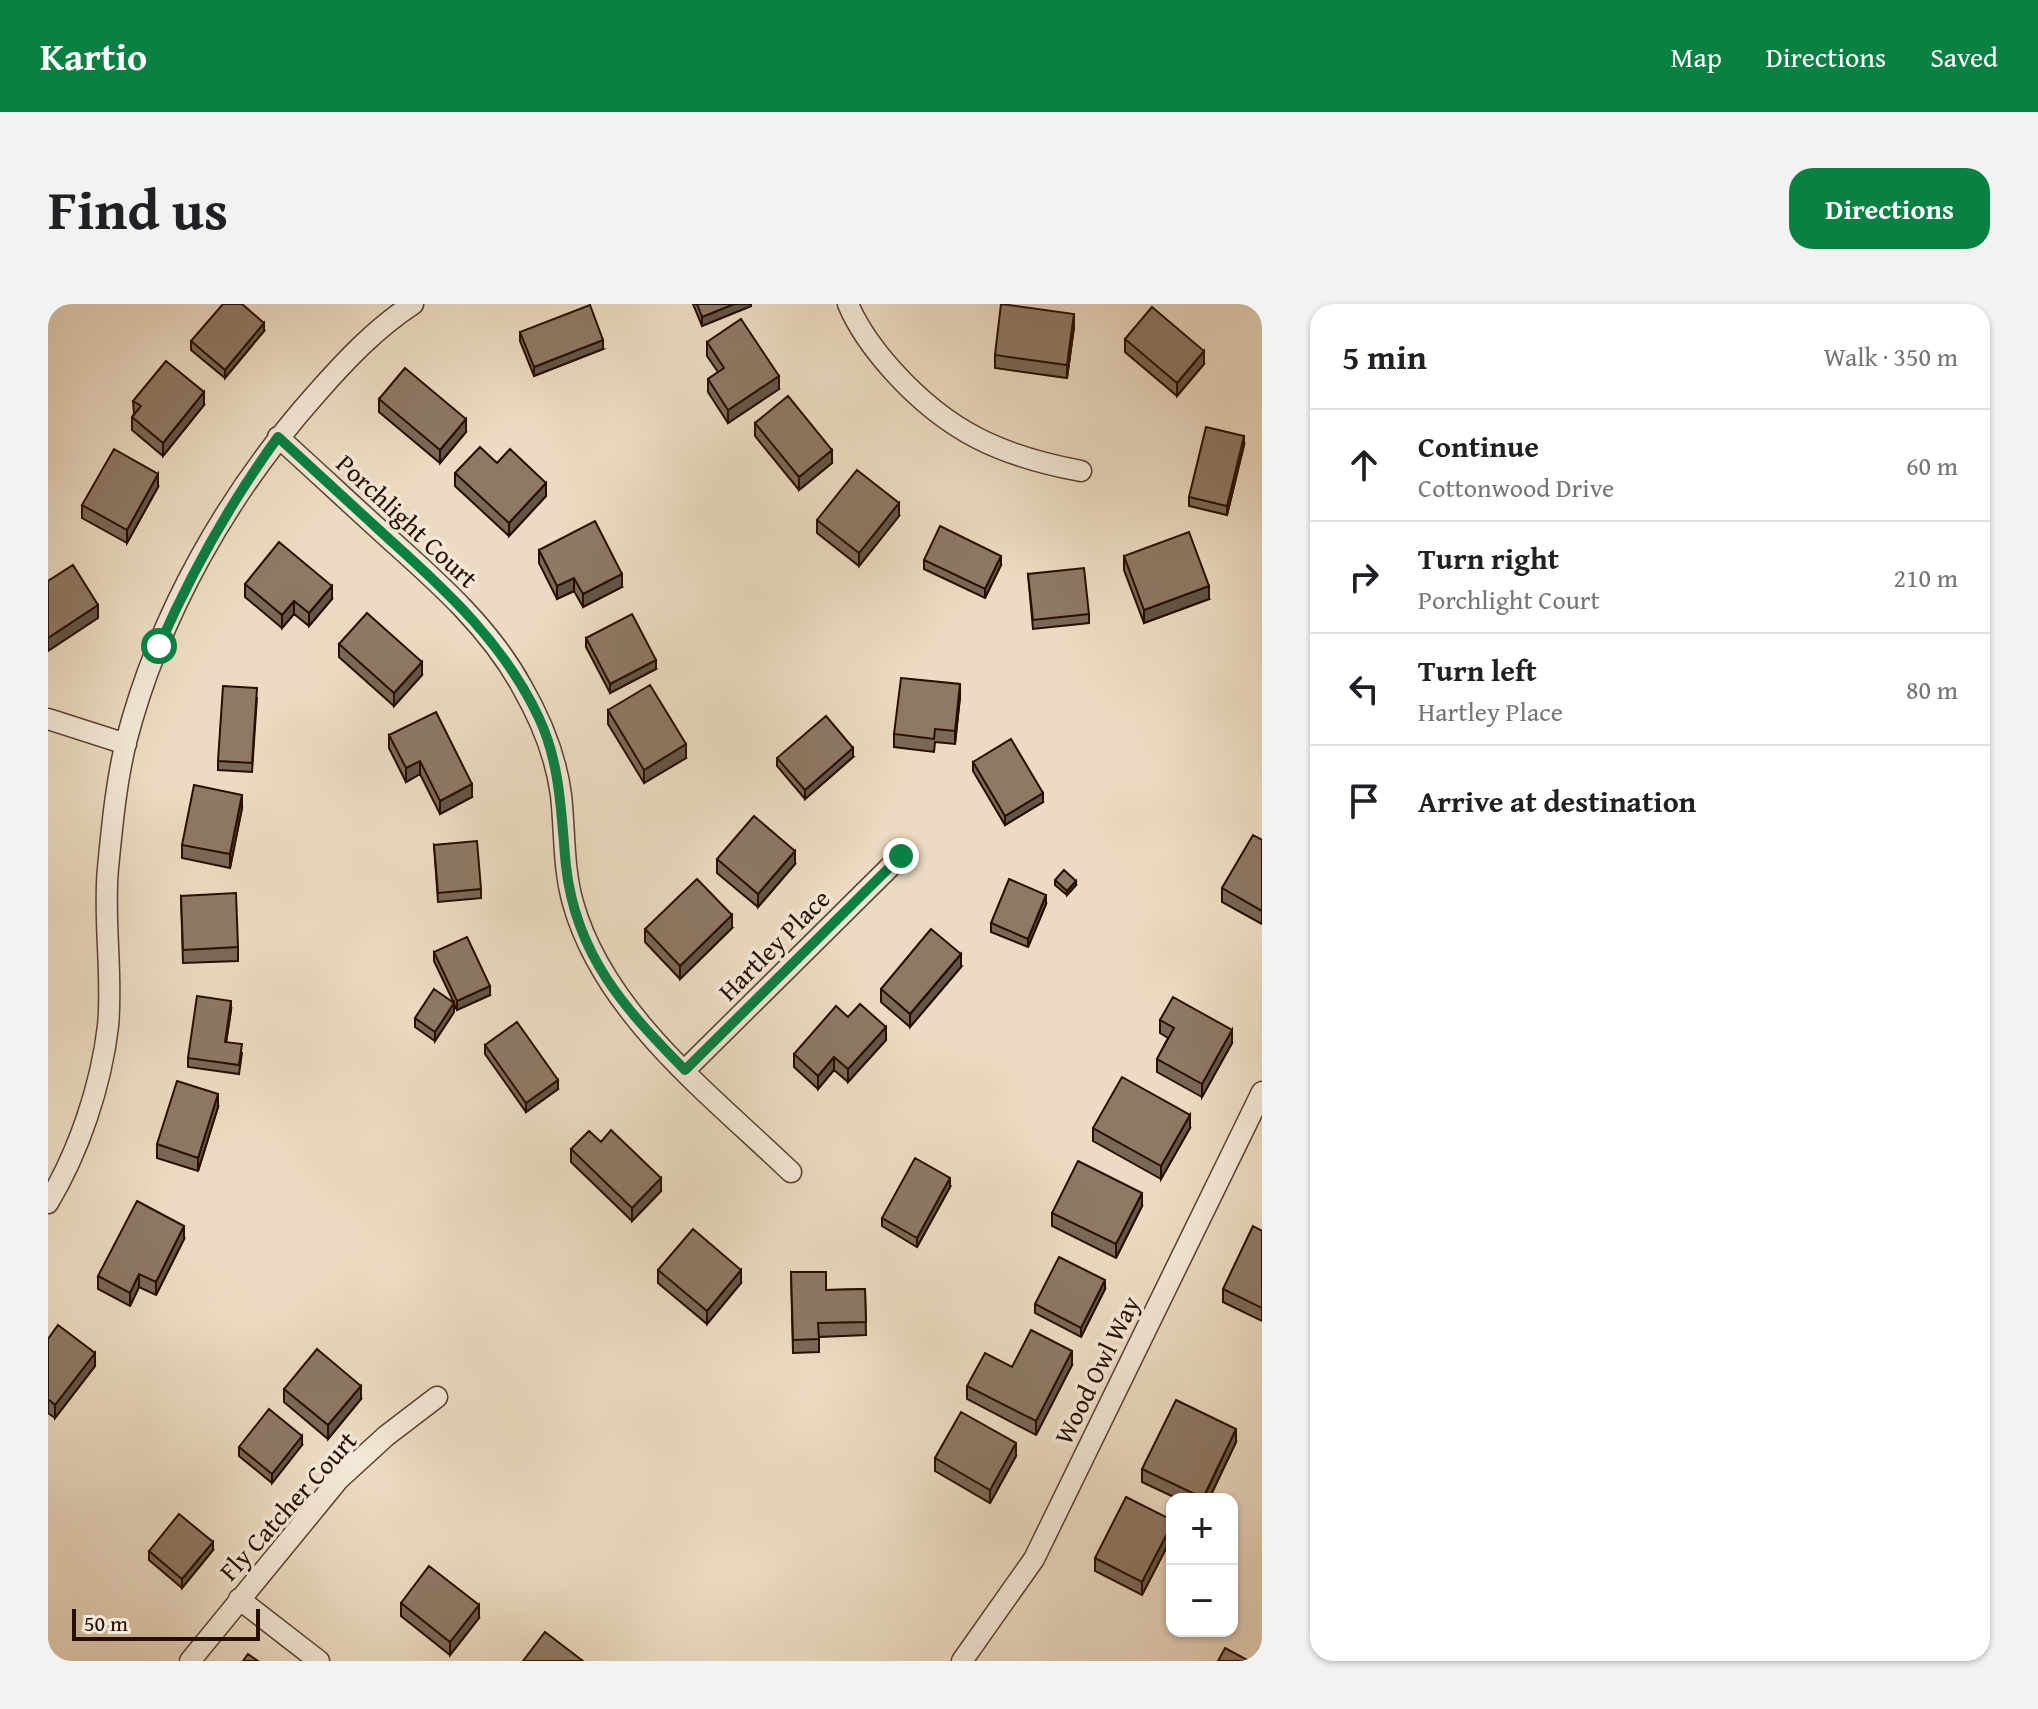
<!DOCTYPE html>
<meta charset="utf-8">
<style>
:root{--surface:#fff;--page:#f2f2f2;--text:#202124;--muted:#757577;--line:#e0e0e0;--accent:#0b8043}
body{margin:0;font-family:"Gentium Book Plus",serif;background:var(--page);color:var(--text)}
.controls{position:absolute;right:24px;bottom:24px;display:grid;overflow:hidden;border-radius:16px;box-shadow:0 2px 6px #0004}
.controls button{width:72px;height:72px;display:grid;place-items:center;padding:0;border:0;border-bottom:2px solid var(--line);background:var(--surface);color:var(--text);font:40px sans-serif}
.scale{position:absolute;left:24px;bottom:20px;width:188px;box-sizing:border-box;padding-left:8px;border:4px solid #280e00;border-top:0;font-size:22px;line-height:28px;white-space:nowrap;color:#280e00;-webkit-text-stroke:6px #f3e8d7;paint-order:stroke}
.stop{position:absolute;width:24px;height:24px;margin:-18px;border:6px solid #0b8043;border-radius:50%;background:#fff}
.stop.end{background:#0b8043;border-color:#fff;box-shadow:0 2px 8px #0008}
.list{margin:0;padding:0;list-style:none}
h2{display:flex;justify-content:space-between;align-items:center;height:104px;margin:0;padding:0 32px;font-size:34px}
h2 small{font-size:26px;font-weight:400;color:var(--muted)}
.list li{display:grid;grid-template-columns:52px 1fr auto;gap:24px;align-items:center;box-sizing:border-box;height:112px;padding:0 32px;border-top:2px solid var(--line)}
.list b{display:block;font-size:30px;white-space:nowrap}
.list p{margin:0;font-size:26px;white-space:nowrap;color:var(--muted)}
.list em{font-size:26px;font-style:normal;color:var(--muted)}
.icon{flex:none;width:44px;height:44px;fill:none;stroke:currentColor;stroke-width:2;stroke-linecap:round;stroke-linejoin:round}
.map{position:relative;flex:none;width:1214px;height:1357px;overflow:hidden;border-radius:24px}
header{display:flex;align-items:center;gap:48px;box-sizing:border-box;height:112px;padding:0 40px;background:var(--accent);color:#fff}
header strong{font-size:38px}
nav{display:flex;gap:44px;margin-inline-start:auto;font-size:28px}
.intro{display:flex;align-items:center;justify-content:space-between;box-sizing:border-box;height:192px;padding:0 48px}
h1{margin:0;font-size:56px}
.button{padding:20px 36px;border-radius:24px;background:var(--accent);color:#fff;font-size:28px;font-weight:700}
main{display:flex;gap:48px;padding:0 48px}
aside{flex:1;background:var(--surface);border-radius:24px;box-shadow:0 2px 6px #0004}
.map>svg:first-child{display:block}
</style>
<header>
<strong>Kartio</strong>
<nav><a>Map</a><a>Directions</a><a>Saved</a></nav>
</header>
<div class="intro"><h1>Find us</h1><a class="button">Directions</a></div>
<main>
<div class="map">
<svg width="1214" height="1357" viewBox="0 0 1214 1357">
<rect width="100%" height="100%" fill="#ecdbc2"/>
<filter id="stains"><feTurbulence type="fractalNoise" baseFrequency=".0025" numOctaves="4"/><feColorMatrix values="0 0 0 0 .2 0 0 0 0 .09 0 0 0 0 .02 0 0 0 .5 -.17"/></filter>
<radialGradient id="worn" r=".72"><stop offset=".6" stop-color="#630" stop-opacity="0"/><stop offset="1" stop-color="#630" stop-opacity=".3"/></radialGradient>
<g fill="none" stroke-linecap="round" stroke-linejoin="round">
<g stroke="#594130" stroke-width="23">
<path id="street" d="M800,0c10,24 27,47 45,67 55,61 108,85 188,100
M230,133c39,35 77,71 116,106 48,43 97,87 128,144 19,33 34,70 39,108 4,36 2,73 12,108 31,111 138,192 218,269
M0,415l78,25
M637,766l216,-214
M0,899c31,-52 53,-117 60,-177 5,-52 -5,-106 0,-158 4,-41 8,-85 18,-126 33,-128 102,-249 190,-348 29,-33 60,-66 97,-90
M191,1295l80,62
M142,1357l149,-182 47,-43 51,-39
M914,1357l72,-102 228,-467"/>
</g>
<use href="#street" stroke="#f3e8d7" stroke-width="20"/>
</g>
<path fill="#7a6857" stroke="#280e00" stroke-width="2" d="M645,0h58v2l-49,20z
M1026,23l-7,51 -72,-10v-13z
M216,27l-39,47 -34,-28v-9z
M472,28l83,17 -69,27 -14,-35z
M1077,35l79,25 -27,32 -52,-44z
M659,38l72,47 -51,34 -20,-31v-13l10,-7 -11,-16z
M331,95l87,33 -26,31 -61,-51z
M85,97l71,4 -41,51 -31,-26v-13l2,-3z
M707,119l77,40 -33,27 -44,-54z
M1196,141l-17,70 -38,-9v-9z
M449,159l49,33 -37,40 -54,-50v-13z
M110,183l-31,56 -45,-25v-13z
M851,212l-40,50 -42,-33v-13z
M491,246l83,37 -39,20 -9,-16 -17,8 -18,-36z
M1076,252l85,43 -65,24 -20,-53z
M876,256l77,5 -16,33 -61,-29z
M980,270l61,40v9l-56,6z
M197,280l87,15 -23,27 -15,-12 -12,14 -37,-31z
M538,334l70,31 -46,24 -24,-46z
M291,340l83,31 -28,31 -55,-49z
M209,393l-5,75 -34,-2v-9z
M912,393l-5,47 -20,-2 -1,10 -40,-5v-13z
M560,406l78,48 -42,25 -36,-59z
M341,431l83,62 -32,17 -20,-40 -14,8 -17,-34z
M805,453l-48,42 -28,-33v-8z
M925,458l70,40 -38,23 -32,-54z
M194,504l-12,60 -48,-10v-13z
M1214,536v84l-40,-22v-14z
M386,541l47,44v9l-43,4z
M669,555l78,5 -37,43 -41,-34z
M1007,576l21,5 -9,10 -12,-10z
M133,592l57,51v14l-55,2z
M998,600l-18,43 -37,-15v-9z
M684,624l-52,51 -35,-37v-13z
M386,648l56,43 -33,15 -3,-6v8l-19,29 -20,-14v-9l39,-15 -20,-42z
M913,663l-51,60 -29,-25v-13z
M183,706l-5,32 16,11 -3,21 -51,-7v-9z
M800,713l38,23 -38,42 -14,-12 -16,19 -24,-22v-13z
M1112,716l72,23 -30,54 -45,-25v-13l11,-21 -8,-5z
M437,741l73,44 -32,23 -41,-58z
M170,803l-20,64 -41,-13v-14z
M1045,824h97l-29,51 -68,-38z
M553,838l60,49 -29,30 -61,-59v-13z
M902,883l-33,60 -35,-21v-8z
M1094,902l-26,52 -64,-32v-13z
M1214,927v90l-39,-19v-13z
M136,935l-28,56 -17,-8 -9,19 -32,-17v-13z
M610,966l83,13 -34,41 -49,-41z
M743,968l35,18 39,-1 1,46 -47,2v15l-26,1z
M1057,985l-24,48 -46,-24v-9z
M0,1035l47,27 -40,52 -7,-5z
M1024,1061l-36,70 -69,-36v-13l45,-19z
M236,1085l77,10 -33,40 -44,-37z
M1188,1138l-27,57h-31l-36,-17v-13z
M254,1141l-30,38 -33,-27v-9z
M968,1152l-26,47 -55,-32v-13z
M1124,1216v17l-30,58 -47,-24v-13z
M165,1246l-31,38 -33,-28v-9z
M353,1299l78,15 -29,37 -49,-39z"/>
<path fill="#635547" stroke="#280e00" stroke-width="2" d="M686,0h17v2l-49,20v-9z
M1026,10v13l-7,51v-13z
M216,19v8l-39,47v-8z
M555,36v9l-69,27v-9z
M1156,47v13l-27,32v-13z
M731,72v13l-51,34v-13z
M156,88v13l-41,51v-13z
M418,115v13l-26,31v-13z
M1196,132v9l-17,70v-9z
M784,146v13l-33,27v-13z
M110,170v13l-31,56v-13z
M498,179v13l-37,40v-13z
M851,199v13l-40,50v-13z
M953,252v9l-16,33v-9z
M574,270v13l-39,20v-13z
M526,274v13l-17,8v-13z
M284,282v13l-23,27v-13z
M1161,282v13l-65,24v-13z
M246,297v13l-12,14v-13z
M50,301v13l-50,33v-13z
M608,356v9l-46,24v-9z
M374,358v13l-28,31v-13z
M912,380v13l-5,47v-13z
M638,440v14l-42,25v-13z
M805,444v9l-48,42v-9z
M372,457v13l-14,8v-14z
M424,480v13l-32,17v-13z
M995,489v9l-38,23v-9z
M194,491v13l-12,60v-14z
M747,547v13l-37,43v-13z
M1028,577v4l-9,10v-4z
M998,591v9l-18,43v-8z
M684,611v13l-52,51v-13z
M913,650v13l-51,60v-13z
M442,682v9l-33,15v-9z
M183,697v9l-6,40v-8z
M406,699v9l-19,29v-9z
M838,723v13l-38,42v-13z
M1184,726v13l-30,54v-13z
M786,753v13l-16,19v-13z
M510,776v9l-32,23v-9z
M170,790v13l-20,64v-13z
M1142,811v13l-29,51v-13z
M613,874v13l-29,30v-13z
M902,874v9l-33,60v-9z
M1094,889v13l-26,52v-14z
M136,922v13l-28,56v-13z
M693,966v13l-34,41v-13z
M91,970v13l-9,19v-13z
M1057,976v9l-24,48v-9z
M1024,1047v14l-36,70v-14z
M47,1049v13l-40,52v-13z
M313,1082v13l-33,40v-14z
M1188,1125v13l-27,57h-6z
M254,1132v9l-30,38v-9z
M968,1139v13l-26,47v-13z
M1124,1220v13l-30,58v-13z
M165,1238v8l-31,38v-9z
M431,1301v13l-29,37v-13z"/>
<path fill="#8e7965" stroke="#280e00" stroke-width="2" d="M175,0h19l22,19 -39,47 -34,-29z
M649,0h37l-32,13z
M953,0l73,10 -7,51 -72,-10z
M542,1l13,35 -69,27 -14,-35z
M1104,3l52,44 -27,32 -52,-44z
M693,15l38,57 -51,34 -20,-31 16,-11 -17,-26z
M118,57l38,31 -41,51 -31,-26 9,-11 -8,-5z
M357,64l61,51 -26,31 -61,-51z
M740,92l44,54 -33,27 -44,-54z
M1158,123l38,9 -17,70 -38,-9z
M432,143l17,16 13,-14 36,34 -37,40 -54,-50z
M66,145l44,25 -31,56 -45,-25z
M809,166l42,33 -40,50 -42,-33z
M547,217l27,53 -39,20 -9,-16 -17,8 -18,-36z
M892,222l61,30 -16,33 -61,-29z
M1141,228l20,54 -65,24 -20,-54z
M231,238l53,44 -23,27 -15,-12 -12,14 -37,-31z
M25,261l25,40 -50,33v-57z
M1036,264l5,46 -56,6 -5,-46z
M319,309l55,49 -28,31 -55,-49z
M584,310l24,46 -46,24 -24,-46z
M853,374l59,6 -5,47 -20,-2 -1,10 -40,-5z
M602,381l36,59 -42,26 -36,-60z
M175,382l34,2 -5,75 -34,-2z
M388,408l36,72 -32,17 -20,-40 -14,7 -17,-33z
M778,412l27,32 -48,42 -28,-32z
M963,435l32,54 -38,23 -32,-54z
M146,481l48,10 -12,59 -48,-9z
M706,512l41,35 -37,43 -41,-35z
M1205,531l9,5v71l-40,-23z
M429,537l4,48 -43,4 -4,-48z
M1016,566l12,11 -9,10 -12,-11z
M649,575l35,36 -52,51 -35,-37z
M961,575l37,16 -18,44 -37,-16z
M188,589l2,54 -55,3 -2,-54z
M883,625l30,25 -51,60 -29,-25z
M419,633l23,49 -33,15 -23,-49z
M386,685l20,14 -19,29 -20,-14z
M149,692l34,5 -6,41 17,2 -3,21 -51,-7z
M1125,693l59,33 -30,54 -45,-25 17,-31 -14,-8z
M812,700l26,23 -38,42 -14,-12 -16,19 -24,-22 42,-48 12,11z
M469,718l41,58 -32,23 -41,-58z
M1074,773l68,38 -29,51 -68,-38z
M129,777l41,13 -20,64 -41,-14z
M563,826l50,48 -29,30 -61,-59 18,-18 12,11z
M867,854l35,20 -33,60 -35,-20z
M1030,857l64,32 -26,51 -64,-31z
M89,897l47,25 -28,56 -17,-8 -9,19 -32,-17z
M1205,922l9,5v77l-39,-19z
M645,925l48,41 -34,41 -49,-41z
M1011,953l46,23 -24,48 -46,-24z
M743,968h35v18l39,-1 1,33 -48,1 1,16 -26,1z
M10,1021l37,28 -40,52 -7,-6v-60z
M983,1026l41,21 -36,70 -69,-35 18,-33 27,14z
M269,1045l44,37 -33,39 -44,-36z
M1128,1096l60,29 -33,69 -61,-29z
M221,1105l33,27 -30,38 -33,-27z
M913,1108l55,31 -26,47 -55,-32z
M1078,1193l46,23v4l-30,58 -47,-24z
M131,1210l34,28 -31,37 -33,-28z
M381,1262l50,39 -29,37 -49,-39z
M497,1328l38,29h-60z
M1177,1344l24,13h-31z
M200,1350l10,7h-15z"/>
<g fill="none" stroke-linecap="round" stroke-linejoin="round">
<path stroke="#0b8043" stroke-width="10" d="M111,342c33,-75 71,-143 119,-209 37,34 74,68 111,102 59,53 116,106 150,179 22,47 22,98 27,148 10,90 59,143 119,204l216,-214"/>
</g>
<g text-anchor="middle" stroke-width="7" stroke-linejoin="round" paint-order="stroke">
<g font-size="26" fill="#280e00" stroke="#f3e8d7">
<text transform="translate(359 217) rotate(43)" y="9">Porchlight Court</text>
<text transform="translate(726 641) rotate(-45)" y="9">Hartley Place</text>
<text transform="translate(1049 1066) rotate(-64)" y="9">Wood Owl Way</text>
<text transform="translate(240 1202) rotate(-48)" y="9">Fly Catcher Court</text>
</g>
</g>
<rect width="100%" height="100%" filter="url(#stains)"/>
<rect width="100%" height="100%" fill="url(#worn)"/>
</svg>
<div class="controls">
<button>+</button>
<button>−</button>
</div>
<div class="scale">50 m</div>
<div class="stop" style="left:111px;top:342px"></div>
<div class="stop end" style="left:853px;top:552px"></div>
</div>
<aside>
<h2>5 min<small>Walk · 350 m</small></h2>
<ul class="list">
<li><svg class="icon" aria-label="ahead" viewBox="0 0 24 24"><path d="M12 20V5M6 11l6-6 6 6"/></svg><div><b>Continue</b><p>Cottonwood Drive</p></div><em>60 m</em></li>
<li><svg class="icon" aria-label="right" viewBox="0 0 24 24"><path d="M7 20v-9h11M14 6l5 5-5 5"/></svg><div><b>Turn right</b><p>Porchlight Court</p></div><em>210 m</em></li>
<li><svg class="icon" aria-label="left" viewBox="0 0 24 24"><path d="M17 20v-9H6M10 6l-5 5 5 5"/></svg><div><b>Turn left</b><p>Hartley Place</p></div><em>80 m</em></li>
<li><svg class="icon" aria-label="arrive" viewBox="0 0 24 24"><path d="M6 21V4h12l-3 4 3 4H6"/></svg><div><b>Arrive at destination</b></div></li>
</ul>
</aside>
</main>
